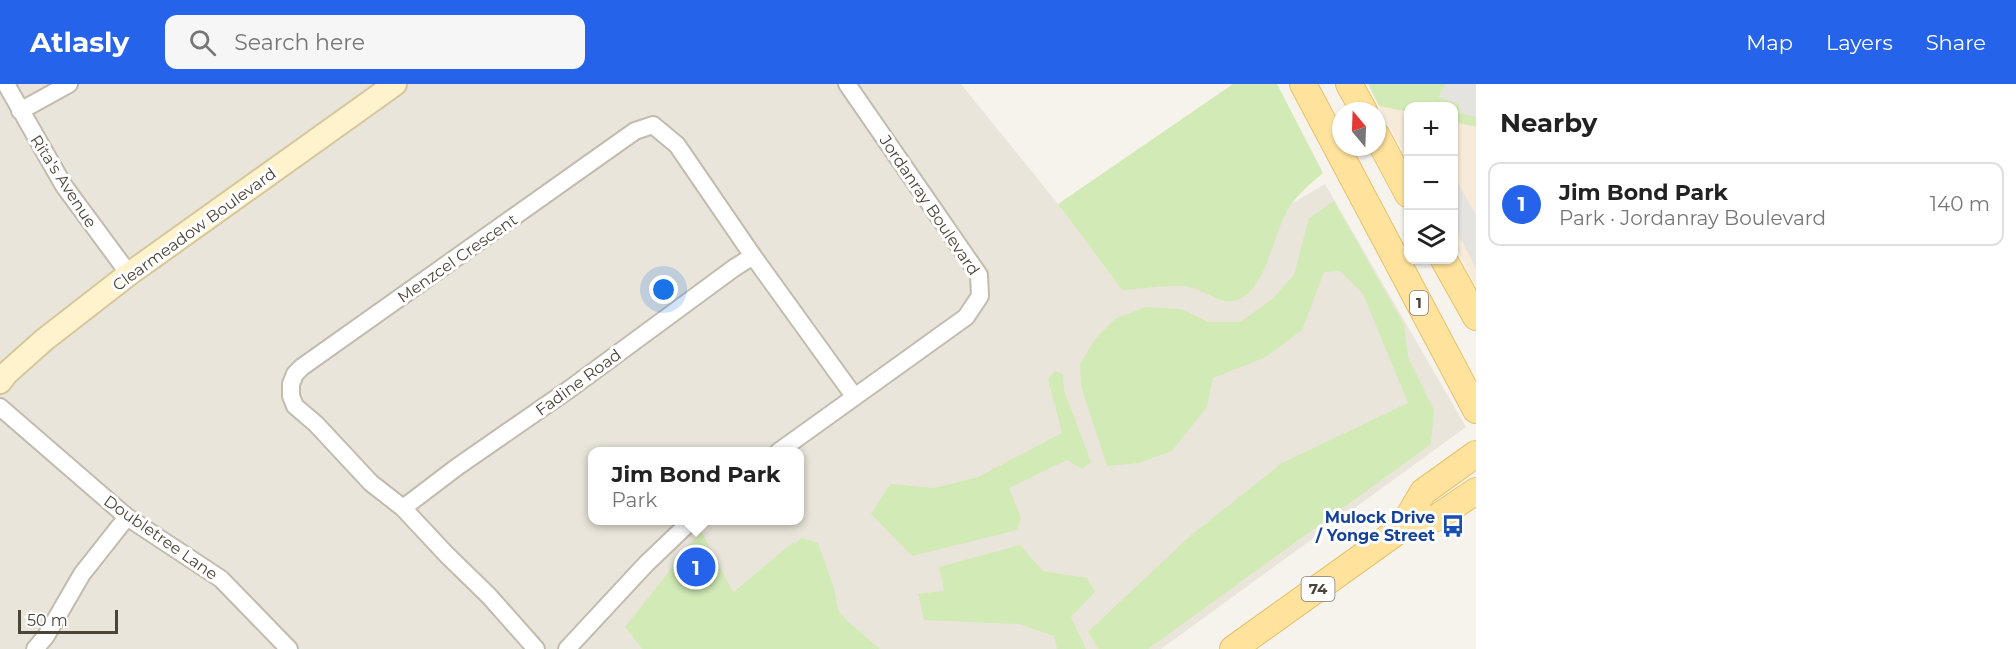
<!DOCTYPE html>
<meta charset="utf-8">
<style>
:root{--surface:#fff;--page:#f6f6f6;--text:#222;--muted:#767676;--line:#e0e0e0;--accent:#2563eb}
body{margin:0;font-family:Montserrat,sans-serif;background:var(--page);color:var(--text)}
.controls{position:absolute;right:18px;top:18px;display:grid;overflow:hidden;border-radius:12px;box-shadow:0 2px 4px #0004}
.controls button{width:54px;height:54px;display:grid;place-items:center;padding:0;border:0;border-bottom:2px solid var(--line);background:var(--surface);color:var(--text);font:30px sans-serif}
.compass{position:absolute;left:1332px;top:18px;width:54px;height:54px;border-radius:50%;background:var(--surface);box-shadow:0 2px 4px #0004;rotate:341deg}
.scale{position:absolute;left:18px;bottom:15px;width:100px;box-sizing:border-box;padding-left:6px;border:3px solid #4b4439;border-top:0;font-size:16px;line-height:21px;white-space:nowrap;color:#4b4439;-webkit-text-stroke:4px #fff;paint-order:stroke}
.you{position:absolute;left:664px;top:206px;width:21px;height:21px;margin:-15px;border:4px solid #fff;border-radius:50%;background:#1a73e8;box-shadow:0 0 0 9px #1a73e833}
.badge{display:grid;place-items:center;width:39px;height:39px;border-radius:50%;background:var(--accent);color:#fff;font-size:20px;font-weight:700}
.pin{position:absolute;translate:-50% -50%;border:3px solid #fff;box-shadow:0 2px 6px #0006}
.popup{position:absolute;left:588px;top:363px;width:216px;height:78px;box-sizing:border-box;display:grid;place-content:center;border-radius:12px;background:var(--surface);filter:drop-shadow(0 2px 4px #0005);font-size:20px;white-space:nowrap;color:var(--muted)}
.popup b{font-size:22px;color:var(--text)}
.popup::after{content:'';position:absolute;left:50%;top:100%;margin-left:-12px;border:12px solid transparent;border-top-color:var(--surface)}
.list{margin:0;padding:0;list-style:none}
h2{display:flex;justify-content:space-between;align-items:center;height:78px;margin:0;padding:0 24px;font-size:26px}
h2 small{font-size:20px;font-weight:400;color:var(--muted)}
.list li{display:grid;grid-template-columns:39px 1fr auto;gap:18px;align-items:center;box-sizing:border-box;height:84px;margin:0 12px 12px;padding:0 12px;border:2px solid var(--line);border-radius:12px}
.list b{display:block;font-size:22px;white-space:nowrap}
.list p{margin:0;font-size:20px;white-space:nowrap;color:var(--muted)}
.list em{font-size:20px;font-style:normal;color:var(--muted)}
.icon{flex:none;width:33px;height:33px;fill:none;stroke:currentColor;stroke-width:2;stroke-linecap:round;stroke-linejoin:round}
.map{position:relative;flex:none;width:1476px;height:565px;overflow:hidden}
header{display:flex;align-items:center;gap:36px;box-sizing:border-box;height:84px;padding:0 30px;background:var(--accent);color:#fff}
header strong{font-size:28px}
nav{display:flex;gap:33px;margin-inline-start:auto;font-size:21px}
.search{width:420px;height:54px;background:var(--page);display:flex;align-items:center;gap:15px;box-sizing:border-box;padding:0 21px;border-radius:12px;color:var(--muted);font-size:22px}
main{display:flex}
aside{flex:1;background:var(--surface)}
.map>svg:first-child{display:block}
</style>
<header>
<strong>Atlasly</strong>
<div class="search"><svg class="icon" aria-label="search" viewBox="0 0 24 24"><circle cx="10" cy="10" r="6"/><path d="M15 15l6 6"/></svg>Search here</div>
<nav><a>Map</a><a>Layers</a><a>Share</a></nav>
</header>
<main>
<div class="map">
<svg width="1476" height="565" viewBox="0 0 1476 565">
<rect width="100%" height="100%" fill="#f6f3ec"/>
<path fill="#eae5da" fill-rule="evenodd" d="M0,0h961l97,120 58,78 165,-72 44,-26 141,243 -305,222h-313l-55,-107 -60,50 -108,35 17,22h-642zM592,368h208v68h-208z"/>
<path fill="#f7ead8" d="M1379,22l29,6v49z
M1454,38l22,5v159l-22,-42z"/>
<path fill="#d2eab5" d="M1233,0h44l46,89c-13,11 -29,24 -37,40 -13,23 -21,81 -52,88 -15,3 -30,-11 -44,-14 -23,-4 -45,3 -68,3l-64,-86z
M1368,0h108v43l-22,-5v-16h-46v6l-29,-6z
M1334,117l70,124 4,32 26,53 -3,34 -283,205h-50l-10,-17 102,-96 92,-73 126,-60 -45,-109 -23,-23 -16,1 -22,58 -36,27 -53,21 -6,29 -35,44 -33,12 -32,3 -26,-80 -1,-22 15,-25 20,-20 30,-12 36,2 28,13h31l31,-22 23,-25 15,-57z
M1055,287l8,3 1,16 27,72 -9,7 -15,-9 -58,28 12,30 -4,12 -105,26 -41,-42 19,-30 44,4 44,-11 84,-44 -14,-54z
M701,447l32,61 60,-50 2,2 7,-6 16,5 16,45 4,22 9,11 33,28h-238l-17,-22z
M1020,461l23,26 44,7 8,14 -24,25 15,32h-29l-3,-13 -35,-12 -95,-4 -6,-26 26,-3 -5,-24z"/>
<path fill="#e5e3e0" d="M1446,0h30v33l-17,-4v-9l-21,-7z
M1454,92l22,39v53l-22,-42z"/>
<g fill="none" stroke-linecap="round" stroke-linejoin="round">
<g stroke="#c2bbae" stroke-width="20">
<path id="street" d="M6,0l58,102 65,88
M20,27l49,-27
M0,323l127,110 94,62 68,70
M778,368l188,-135 14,-21 -1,-21 -132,-191
M403,424l54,-41 114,-79 163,-120 19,-12
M35,565l11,-13 36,-62 45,-57
M536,565l-47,-53 -43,-42 -43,-46 -32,-25 -55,-59 -21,-18 -4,-10v-12l4,-10 7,-7 333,-236 18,-6 24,20 76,111 101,140
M567,565l79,-85 46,-44"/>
</g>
<g stroke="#d6c79b" stroke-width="26">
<path id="secondary" d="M0,298l7,-9 37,-33 85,-66 266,-190"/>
</g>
<g stroke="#e6c16a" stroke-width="28">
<path id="primary" d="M1303,0l173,326
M1349,0l15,27
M1377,52l31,58
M1444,176l32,57
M1402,444l21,-36 53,-38
M1233,565l169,-121 34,-10 40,-27"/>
</g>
<use href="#street" stroke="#fff" stroke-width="16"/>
<use href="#secondary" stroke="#fff3cd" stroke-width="22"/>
<use href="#primary" stroke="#ffe39c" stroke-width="26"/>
</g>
<defs>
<g id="bus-bare" transform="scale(1.8)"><path d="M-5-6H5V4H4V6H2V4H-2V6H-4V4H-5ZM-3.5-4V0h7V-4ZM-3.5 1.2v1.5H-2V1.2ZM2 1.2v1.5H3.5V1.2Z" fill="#1a4fb4" stroke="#fff" stroke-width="2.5" paint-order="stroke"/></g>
</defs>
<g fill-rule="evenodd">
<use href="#bus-bare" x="1453" y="442"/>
</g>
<g text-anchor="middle" stroke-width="6" stroke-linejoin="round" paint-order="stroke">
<g fill="#fff" stroke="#817c74" stroke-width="1.5">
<rect x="1410" y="207" width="18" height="24" rx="4.5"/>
<rect x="1301.5" y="493" width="33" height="24" rx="4.5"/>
</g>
<g font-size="15" font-weight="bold" fill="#4b4439">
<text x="1419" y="224">1</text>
<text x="1318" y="510">74</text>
</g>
<g font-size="16" fill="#4b4439" stroke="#fff">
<text transform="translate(64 97) rotate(57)" y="6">Rita's Avenue</text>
<text transform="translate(930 121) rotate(56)" y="6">Jordanray Boulevard</text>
<text transform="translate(194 145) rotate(-36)" y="6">Clearmeadow Boulevard</text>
<text transform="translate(457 174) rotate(-35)" y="6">Menzcel Crescent</text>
<text transform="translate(578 298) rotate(-36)" y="6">Fadine Road</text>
<text transform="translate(161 453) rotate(35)" y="6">Doubletree Lane</text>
</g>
<g font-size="16" font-weight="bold" fill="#164399" stroke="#fff" text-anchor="end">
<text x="1435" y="439">Mulock Drive<tspan x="1435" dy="18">/ Yonge Street</tspan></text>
</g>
</g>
</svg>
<div class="controls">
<button>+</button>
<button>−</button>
<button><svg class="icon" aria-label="layers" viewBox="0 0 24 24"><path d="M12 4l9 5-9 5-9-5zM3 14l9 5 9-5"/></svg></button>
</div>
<svg class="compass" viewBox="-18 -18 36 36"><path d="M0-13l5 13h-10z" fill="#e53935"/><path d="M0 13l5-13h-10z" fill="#767676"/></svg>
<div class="scale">50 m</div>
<div class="you"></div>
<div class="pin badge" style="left:696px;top:483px">1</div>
<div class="popup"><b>Jim Bond Park</b>Park</div>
</div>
<aside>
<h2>Nearby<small></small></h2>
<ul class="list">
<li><span class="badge">1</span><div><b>Jim Bond Park</b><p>Park · Jordanray Boulevard</p></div><em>140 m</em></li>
</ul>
</aside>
</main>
